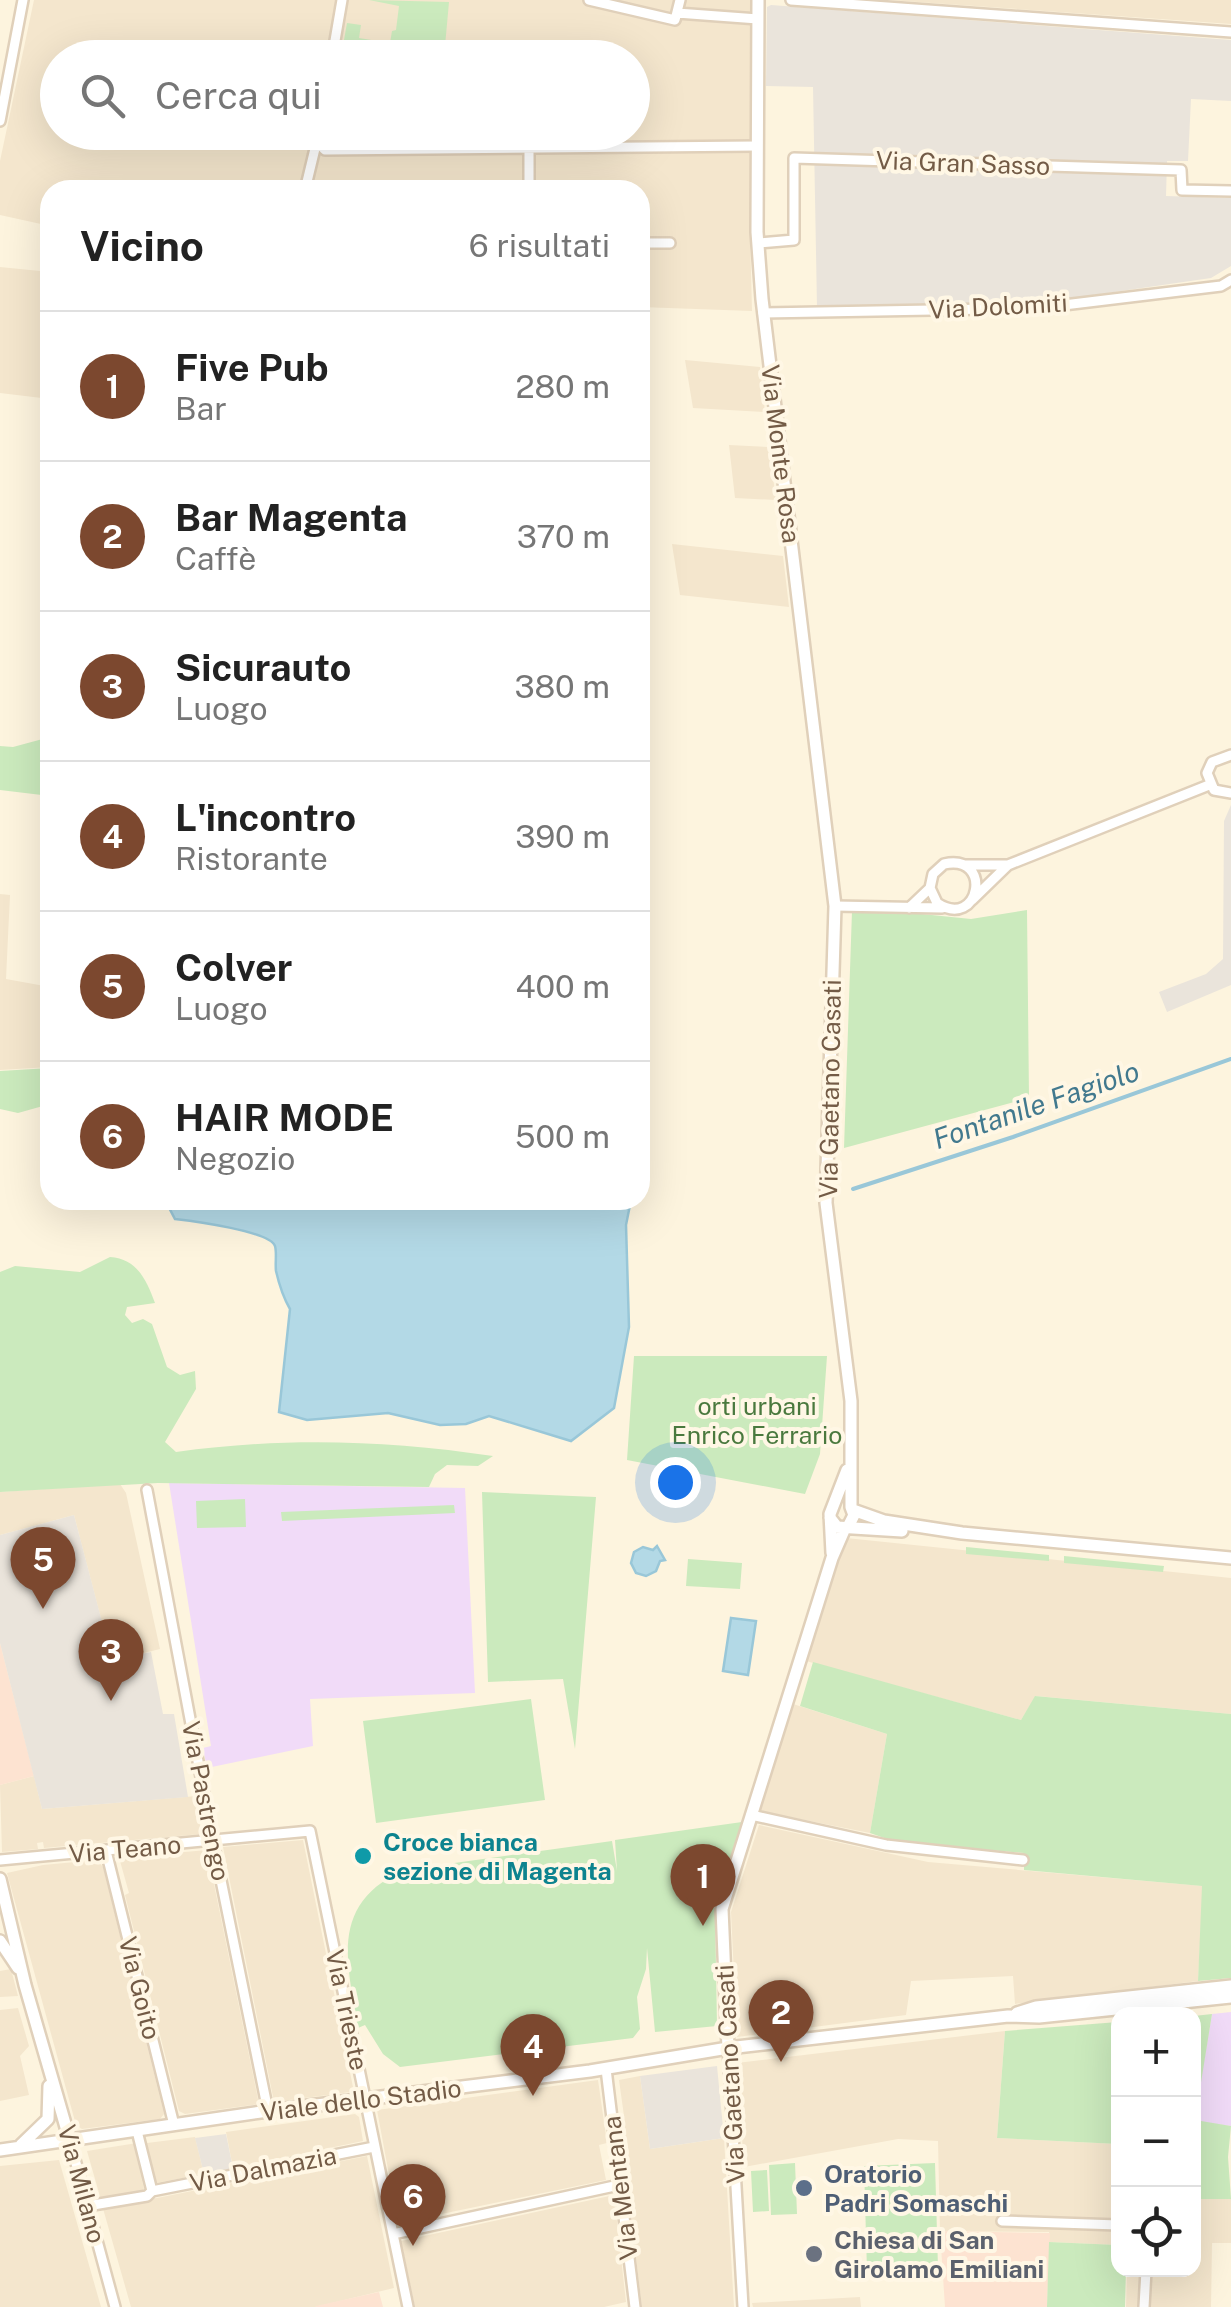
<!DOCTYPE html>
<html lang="it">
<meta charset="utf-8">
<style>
:root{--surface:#fff;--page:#f6f6f6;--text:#222;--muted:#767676;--line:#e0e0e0;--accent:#7c482f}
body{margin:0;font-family:"Public Sans",sans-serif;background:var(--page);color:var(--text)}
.controls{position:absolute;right:30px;bottom:30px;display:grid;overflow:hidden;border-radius:20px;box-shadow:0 10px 40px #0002}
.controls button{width:90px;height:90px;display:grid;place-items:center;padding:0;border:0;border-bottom:2px solid var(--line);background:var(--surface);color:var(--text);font:50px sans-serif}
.you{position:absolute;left:675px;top:1482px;width:35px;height:35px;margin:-25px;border:8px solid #fff;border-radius:50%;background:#1a73e8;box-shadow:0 0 0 15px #1a73e833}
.badge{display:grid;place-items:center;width:65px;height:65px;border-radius:50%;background:var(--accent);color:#fff;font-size:32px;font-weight:700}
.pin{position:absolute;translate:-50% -82px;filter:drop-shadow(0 2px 5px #0008)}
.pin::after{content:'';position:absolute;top:52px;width:35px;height:30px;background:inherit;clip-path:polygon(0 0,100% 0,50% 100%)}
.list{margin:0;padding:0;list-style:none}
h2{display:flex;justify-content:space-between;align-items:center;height:130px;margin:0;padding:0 40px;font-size:42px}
h2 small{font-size:32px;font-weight:400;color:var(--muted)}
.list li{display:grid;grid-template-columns:65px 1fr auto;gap:30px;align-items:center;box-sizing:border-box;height:150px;padding:0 40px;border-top:2px solid var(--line)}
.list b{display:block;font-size:38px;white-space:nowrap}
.list p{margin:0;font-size:32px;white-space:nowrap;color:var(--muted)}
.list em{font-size:32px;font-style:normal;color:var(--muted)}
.icon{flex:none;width:55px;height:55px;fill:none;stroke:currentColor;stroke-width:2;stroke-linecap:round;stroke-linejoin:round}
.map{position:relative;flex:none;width:1231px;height:2307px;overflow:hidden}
.search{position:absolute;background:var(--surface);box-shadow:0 10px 40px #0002;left:40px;top:40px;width:610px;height:110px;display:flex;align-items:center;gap:25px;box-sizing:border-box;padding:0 35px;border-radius:55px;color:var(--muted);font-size:38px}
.panel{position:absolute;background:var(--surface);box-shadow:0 10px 40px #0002;left:40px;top:180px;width:610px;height:1030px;border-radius:30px}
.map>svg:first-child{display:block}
</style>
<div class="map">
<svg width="1231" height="2307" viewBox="0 0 1231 2307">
<rect width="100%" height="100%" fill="#fdf4de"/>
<path fill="#f4e6cd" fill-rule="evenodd" d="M34,0h718l-2,232 2,79 -112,-4v-117h-590v36l-50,-11v-54zM58,58h574v74h-574z
M889,0h342v24z
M0,267l50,5 -4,42 4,1v84l-50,-6z
M685,360l75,7 5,45 -72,-4z
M729,445l40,2 7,53 -41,-2z
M672,544l111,12 6,51 -109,-12z
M0,894l10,1 -4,84 44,8v80l-50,3z
M120,1484l6,9 34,156 -48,12 -38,-146 -74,20v-43z
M846,1538l385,40v136l-195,-18 -15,24 -215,-59z
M793,1704l94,30 -17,99 -110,-22z
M34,1776l8,33 155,-13 4,38 -157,14 -1,-6 -6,1 1,6 -36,3 -2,-67z
M759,1825l169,37 275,24 -5,95 -183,23 -2,-28 -102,5 -5,34 -169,22 -6,-125z
M303,1840l50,247 -3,5 -76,10 -51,-255z
M207,1850l52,254 -74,10 -6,-3 -54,-216 4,-2 -9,-32 9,-4z
M97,1860l6,7 61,247 -4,5 -78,10 -6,-4 -69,-252 36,-8z
M11,1969l7,27 -18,1v-26z
M18,2008l11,38 -9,10 9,39 -29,6v-91z
M1005,2031l-8,107 121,6v101l-69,-3v-10l-109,-1 -2,-90 -40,-2 -154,28 -7,-104z
M640,2076l10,73 74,-11 10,169h-92l-23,-189 5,-2 -5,-36z
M598,2080l9,63 -8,2 7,35 -208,43 -21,-113z
M355,2114l4,3 4,24 -130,27 -7,-36z
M195,2137l9,37 -48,9 -9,-40z
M137,2143l-1,12 8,34 -6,5 -37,6 -14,-49z
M367,2156l27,132 -79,19h-184l-29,-102 55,-7z
M59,2160l42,147h-101v-141z
M614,2195l12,107 -22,5h-189l-14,-66z
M1194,2199h37v44h-19l-1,64h-85l1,-37h67z
M860,2297l1,10h-108l-1,-4z"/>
<path fill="#fde3d1" d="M0,1643l34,133 -34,9z
M940,2231l110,2 -3,74h-102z
M379,2292l4,15h-67v-1z"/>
<path fill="#eae4db" d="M771,5l460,35v61l-40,-2 -3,62h-21l-1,35 65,2v68l-20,12 -173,25 -221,4 -4,-220 -47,-1 1,-79z
M1231,805v180l-64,27 -8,-20 47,-18 17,-15 1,-138z
M74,1515l38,145 39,-8 12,62h11l14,83 -146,12 -42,-166v-108z
M717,2066l7,72 -74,11 -10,-73z
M226,2134l7,34 -29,6 -9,-36z"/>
<path fill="#f1dbf8" d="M169,1483l296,5 10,205 -165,6 3,47 -106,22 -4,-20 8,-2z
M1231,2012v114l-37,-5 18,-107z"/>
<path fill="#cbeabd" d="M369,0l80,2 -5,55h-103l6,-34 14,2 -2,13 31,5 2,-12 4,-1 3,-24z
M50,737v59l-50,-6v-44l13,1z
M1027,910l2,188 -185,50 8,-237 60,2 59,6z
M50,1068v36l-32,9 -18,-4v-38z
M110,1257c27,2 36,22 45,46l-28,4 -2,8 7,8 11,-4 9,5 15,43 13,8 15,-4 1,18 -31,53 11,10c108,-15 209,-12 317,4l-15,10 -31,-1 -12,9 -6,13 -271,-4 -158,9v-220l15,-6 65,6z
M634,1356h193l-7,98 -15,40 -178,-34z
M482,1492l114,5 -21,252 -12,-70 -75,3z
M245,1499l1,28 -49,1 -1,-27z
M454,1505l1,8 -173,8 -1,-9z
M966,1547l83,8v6l-83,-7z
M1064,1556l100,10 -1,6 -99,-9z
M688,1559l54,4 -2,26 -54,-3z
M813,1662l208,58 14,-24 196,18v264l-33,3 4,-95 -178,-16v-17l-128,-11 -26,-9 17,-99 -87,-28z
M531,1699l14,101 -169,23 -13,-102z
M742,1822l-27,86 2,118 -62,6 -8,-84 -1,21 -9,28 3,32 -7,9 -233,29 -17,-13 -18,-29 -7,3c-11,-66 -29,-124 46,-158l208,-29 5,30 -2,-31z
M1212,2014l-17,106 36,6 -3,31 3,42h-37v-183z
M1118,2022v122l-121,-6 8,-107z
M795,2163l2,51 -26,1 -2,-50z
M935,2163l3,105 -71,3 -3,-105z
M767,2170l2,41 -16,1 -2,-41z
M1049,2242l69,3v25h8l-1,37h-78z"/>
<path fill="#b3d9e6" stroke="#99c7d8" stroke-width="2.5" d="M165,1200h466l-5,25 3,102 -15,81 -43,33 -82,-25 -23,8 -26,1 -52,-12 -81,7 -28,-8 11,-103c-7,-12 -11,-25 -14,-38 -1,-8 1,-18 -1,-25 -5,-15 -83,-25 -100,-27z
M657,1546l8,14 -5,1 -4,10 -10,5 -10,-3 -5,-10 3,-11 9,-5 10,3z
M731,1618l25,3 -8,54 -25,-4z"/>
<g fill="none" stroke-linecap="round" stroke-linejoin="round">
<path stroke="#99c7d8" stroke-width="4" d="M853,1189l160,-52 218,-78"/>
<g stroke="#e0d0ba" stroke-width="14">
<path id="minor" d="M589,0l86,20 5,-20
M791,0l440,32
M677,13l81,6
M332,58l10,-58
M0,121l23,-121
M317,142l8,8 432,-4
M529,150v40
M305,190l14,-58
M640,243h30
M758,243l36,-3v-82l387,12 1,20 49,1
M763,313l276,-5 182,-22 10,-6
M1231,755l-19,7 -5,11 7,17 17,3
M965,865h43
M972,900l36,-35 201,-80
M835,906l107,2
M909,908l21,-20 3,-14 11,-10c50,-11 36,67 -7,39l-7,-15
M147,1490l66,351 55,270
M751,1815l135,30 137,15
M106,1851l68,274
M0,1860l310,-29 98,476
M728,2048l15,259
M606,2069l29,238
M70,2141l45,166
M152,2191l222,-44
M87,2206l60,-10 5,-5 -15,-60
M1002,2221l116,4
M393,2234l226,-49
M1144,2307l2,-37"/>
</g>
<g stroke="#e0d0ba" stroke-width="16">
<path id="tertiary" d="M758,0l-1,232 5,67 73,607 -9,297 25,198v106l3,8 -6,12
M853,1510l31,11 78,12 269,25
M830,1518l7,9 65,4
M832,1553l-2,-39 17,-44
M0,1879l25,106 45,156
M0,1941l18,27
M1017,2013l19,-6 195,-21
M728,2048l-6,-139 110,-351 13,-30
M21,2145l27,-26 1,-33
M0,2150l268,-39 322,-40 138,-23 280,-32 31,1 192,-20"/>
</g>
<use href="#minor" stroke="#fff" stroke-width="9"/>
<use href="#tertiary" stroke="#fff" stroke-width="11"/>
</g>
<circle fill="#0f9aa8" stroke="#fff7e5" stroke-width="4" cx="363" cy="1856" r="10"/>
<circle fill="#5c6f8a" stroke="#fff7e5" stroke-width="4" cx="804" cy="2188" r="10"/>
<circle fill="#6b7280" stroke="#fff7e5" stroke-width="4" cx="814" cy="2254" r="10"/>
<g text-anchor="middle" stroke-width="8" stroke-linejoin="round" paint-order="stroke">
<g font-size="25" fill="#735b46" stroke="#fff7e5">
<text transform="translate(963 163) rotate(2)" y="9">Via Gran Sasso</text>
<text transform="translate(998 306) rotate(-3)" y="9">Via Dolomiti</text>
<text transform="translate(781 454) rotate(83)" y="9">Via Monte Rosa</text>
<text transform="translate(830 1089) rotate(-89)" y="9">Via Gaetano Casati</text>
<text transform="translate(206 1801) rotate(79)" y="9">Via Pastrengo</text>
<text transform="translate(125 1849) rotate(-5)" y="9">Via Teano</text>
<text transform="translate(140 1988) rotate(76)" y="9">Via Goito</text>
<text transform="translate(347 2010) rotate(78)" y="9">Via Trieste</text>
<text transform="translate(730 2074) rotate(-93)" y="9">Via Gaetano Casati</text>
<text transform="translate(361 2100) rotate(-7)" y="9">Viale dello Stadio</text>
<text transform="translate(263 2169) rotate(-11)" y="9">Via Dalmazia</text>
<text transform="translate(82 2184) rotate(75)" y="9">Via Milano</text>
<text transform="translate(620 2188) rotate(-97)" y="9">Via Mentana</text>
</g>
<g font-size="25" fill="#4a793e" stroke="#fff7e5">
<text x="757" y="1415">orti urbani<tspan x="757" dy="29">Enrico Ferrario</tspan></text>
</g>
<g font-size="25" font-weight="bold" fill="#0d838f" stroke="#fff7e5" text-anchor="start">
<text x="383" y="1851">Croce bianca<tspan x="383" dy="29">sezione di Magenta</tspan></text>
</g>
<g font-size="25" font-weight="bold" fill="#4e5e75" stroke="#fff7e5" text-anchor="start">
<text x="824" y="2183">Oratorio<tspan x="824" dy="29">Padri Somaschi</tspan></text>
</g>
<g font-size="25" font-weight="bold" fill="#5b616d" stroke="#fff7e5" text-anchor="start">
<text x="834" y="2249">Chiesa di San<tspan x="834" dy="29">Girolamo Emiliani</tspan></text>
</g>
<g font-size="28" font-style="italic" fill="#42798e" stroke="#fff7e5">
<text transform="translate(1036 1105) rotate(-19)" y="10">Fontanile Fagiolo</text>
</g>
</g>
</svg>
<div class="controls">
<button>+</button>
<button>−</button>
<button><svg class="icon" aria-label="locate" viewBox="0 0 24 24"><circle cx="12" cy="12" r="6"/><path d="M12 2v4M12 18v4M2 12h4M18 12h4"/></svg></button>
</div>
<div class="you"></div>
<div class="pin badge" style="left:703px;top:1926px">1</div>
<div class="pin badge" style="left:781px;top:2062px">2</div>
<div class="pin badge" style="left:111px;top:1701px">3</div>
<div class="pin badge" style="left:533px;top:2096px">4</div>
<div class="pin badge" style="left:43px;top:1609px">5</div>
<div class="pin badge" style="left:413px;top:2246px">6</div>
<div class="search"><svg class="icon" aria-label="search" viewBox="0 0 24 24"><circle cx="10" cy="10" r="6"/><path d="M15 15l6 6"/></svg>Cerca qui</div>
<section class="panel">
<h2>Vicino<small>6 risultati</small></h2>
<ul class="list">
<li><span class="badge">1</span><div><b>Five Pub</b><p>Bar</p></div><em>280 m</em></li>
<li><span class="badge">2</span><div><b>Bar Magenta</b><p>Caffè</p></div><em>370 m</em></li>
<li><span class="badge">3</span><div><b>Sicurauto</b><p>Luogo</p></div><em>380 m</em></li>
<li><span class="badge">4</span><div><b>L'incontro</b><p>Ristorante</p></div><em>390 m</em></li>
<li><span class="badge">5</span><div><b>Colver</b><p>Luogo</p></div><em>400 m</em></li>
<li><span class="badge">6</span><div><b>HAIR MODE</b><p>Negozio</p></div><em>500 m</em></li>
</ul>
</section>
</div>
